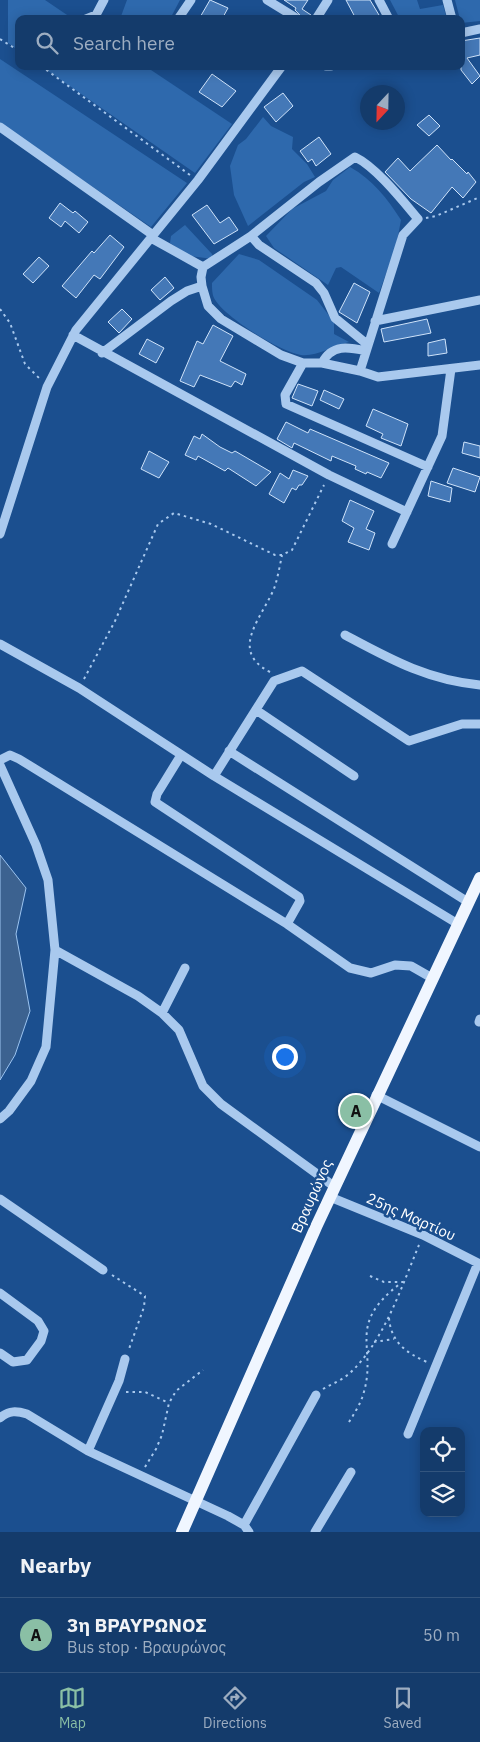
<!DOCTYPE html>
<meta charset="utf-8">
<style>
:root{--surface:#143b6b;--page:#214673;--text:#f1f3f6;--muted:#9dadc1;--line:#33557e;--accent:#8abfa5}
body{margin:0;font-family:"IBM Plex Sans",sans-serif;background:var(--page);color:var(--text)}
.controls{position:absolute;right:15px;bottom:15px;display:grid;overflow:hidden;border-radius:10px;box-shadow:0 2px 12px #0003}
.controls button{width:45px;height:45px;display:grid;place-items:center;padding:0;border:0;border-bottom:1px solid var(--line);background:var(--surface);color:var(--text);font:25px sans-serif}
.compass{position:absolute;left:360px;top:85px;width:45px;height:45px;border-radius:50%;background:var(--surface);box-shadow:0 2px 12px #0003;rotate:202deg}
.you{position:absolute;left:284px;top:1056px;width:18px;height:18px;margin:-12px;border:4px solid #fff;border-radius:50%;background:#1a73e8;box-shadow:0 0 0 8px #1a73e833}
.badge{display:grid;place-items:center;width:32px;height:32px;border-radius:50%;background:var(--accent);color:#111;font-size:16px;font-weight:700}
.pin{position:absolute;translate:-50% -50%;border:2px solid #fff;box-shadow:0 1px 5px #0006}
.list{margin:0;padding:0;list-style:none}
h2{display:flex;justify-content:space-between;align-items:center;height:65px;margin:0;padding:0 20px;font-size:21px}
h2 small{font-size:16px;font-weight:400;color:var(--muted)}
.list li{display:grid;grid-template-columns:32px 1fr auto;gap:15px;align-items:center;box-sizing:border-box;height:75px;padding:0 20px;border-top:1px solid var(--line)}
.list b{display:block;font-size:19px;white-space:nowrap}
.list p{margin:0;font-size:16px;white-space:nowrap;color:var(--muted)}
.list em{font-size:16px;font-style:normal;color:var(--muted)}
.icon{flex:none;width:28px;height:28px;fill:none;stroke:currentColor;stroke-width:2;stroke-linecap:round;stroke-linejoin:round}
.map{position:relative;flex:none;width:480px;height:1532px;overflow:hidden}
.search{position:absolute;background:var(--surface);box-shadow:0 2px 12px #0003;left:15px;right:15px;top:15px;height:55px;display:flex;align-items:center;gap:12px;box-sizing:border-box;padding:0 18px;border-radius:10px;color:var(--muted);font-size:19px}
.sheet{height:140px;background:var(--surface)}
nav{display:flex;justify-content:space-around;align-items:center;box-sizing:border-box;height:70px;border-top:1px solid var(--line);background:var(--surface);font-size:14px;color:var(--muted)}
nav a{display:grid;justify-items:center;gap:2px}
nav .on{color:var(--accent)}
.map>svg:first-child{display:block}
</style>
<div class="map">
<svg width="480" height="1532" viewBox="0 0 480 1532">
<rect width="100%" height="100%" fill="#1b4f8f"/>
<path fill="#2e69ad" d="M8,0h37l28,19h-54v32l-11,-8z
M127,0h53l-10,19h-50z
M390,0h27l3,9 23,-4 4,14h-47z
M455,0h25v21l-19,2z
M0,59l187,124 -36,44 -151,-104z
M41,66h104l87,58 -37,49z
M263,117l8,9 22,11 -1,12 15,15 8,13 -11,5 -56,44 -14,-31 -4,-29 8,-21 8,-6z
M350,167c23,13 37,31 51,53l-5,26 -17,47 -38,-26 -5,1 -8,17 -54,-37 -8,-12 26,-27 34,-18 7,-11z
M185,225l27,29 1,5 -23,-3 -20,-13 1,-7z
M239,254l20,6 58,40 17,22v12l15,8c-15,4 -34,15 -48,13 -21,-3 -78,-39 -87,-57 -2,-4 -2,-11 -2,-15z"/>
<path fill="#3c6290" stroke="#9cc4f0" d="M0,855l26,33 -10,46 14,77 -15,44 -15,25z"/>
<path fill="#4478b7" stroke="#cfe3fa" d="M210,0l18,8 -6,11h-23z
M284,0h24l-6,9 9,6 -1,4h-6l-9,-9 1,-2z
M346,0h24l9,15 -4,4h-19z
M480,38v17l-13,3 13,18 -8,8 -11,-14v-29z
M212,74l24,17 -14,16 -23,-15z
M283,93l10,13 -17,16 -12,-15z
M429,115l11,11 -11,10 -12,-11z
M319,137l12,17 -15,12 -4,-7 -4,3 -8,-11z
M437,145l14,15 1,-1 15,15 1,-2 8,10 -13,16 -11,-11 -21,26 -20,-14 -26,-27 13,-14 12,13z
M60,203l13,10 2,-2 13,11 -9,11 -14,-12 -4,6 -12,-9z
M207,205l13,18 9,-6 9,13 -24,14 -22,-29z
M110,235l14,12 -24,32 -6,-4 -18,23 -14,-12 30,-35 2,2z
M39,257l10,9 -16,17 -10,-9z
M165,277l9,11 -14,12 -9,-10z
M354,283l16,9 -13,31 -18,-11z
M122,309l10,10 -13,14 -11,-11z
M427,319l4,14 -47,9 -3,-13z
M213,325l20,11 -13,25 26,13 -4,11 -7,-4 -4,6 -31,-12 -6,12 -14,-6 17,-40 6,3z
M147,339l17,9 -8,15 -17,-9z
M445,339l2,14 -19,3v-13z
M298,384l20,7 -6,15 -20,-8z
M324,390l20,9 -5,10 -19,-9z
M373,409l35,15 -7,22 -20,-8 2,-4 -17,-8z
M286,422l22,11 2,-4 79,34 -8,15 -14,-6 -1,2 -11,-5 1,-3 -24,-10 -1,5 -37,-18 -2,5 -15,-9z
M202,434l18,13 12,6 3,-2 36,21 -15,14 -28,-18 -3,3 -27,-15 -2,4 -11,-5 9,-19 6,3z
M464,442l16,4v12l-18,-5z
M149,451l20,11 -10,16 -18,-9z
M453,468l27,9 -5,15 -28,-9z
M293,470l15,6 -6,9h-3l-3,5 -4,-2 -8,15 -15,-9 11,-21 9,6z
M431,481l21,7 -2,14 -22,-6z
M350,500l24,11 -8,18 9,4 -6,17 -21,-8 6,-14 -12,-7z"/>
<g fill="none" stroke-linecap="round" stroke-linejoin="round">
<path stroke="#a9c9ee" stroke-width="2" stroke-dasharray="2.5 4" stroke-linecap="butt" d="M0,39l19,12
M41,66l149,109
M426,218l10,-2 44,-19
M0,309l10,14 15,41 15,15
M270,672c-43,-22 -6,-56 5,-86 3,-10 5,-21 7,-31
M84,679l31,-58 43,-97 16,-11 37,11 64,31h7l10,-5 32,-65
M112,1275l33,21 -1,11 -15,42
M370,1276l14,6h19
M389,1318c2,24 17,35 38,44
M374,1342l20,-3
M323,1389c9,-5 19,-9 27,-16 34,-32 51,-85 69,-128
M126,1392h19l24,11
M349,1422c5,-8 10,-16 13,-24 18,-51 -19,-71 39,-115
M145,1467l11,-18 6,-14 7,-32 7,-12 27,-21"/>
<path stroke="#a9c9ee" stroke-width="9" d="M267,0l31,19
M379,0l10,19
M447,0l5,19
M86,19l10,-4 8,-15
M178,19l13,-19
M316,19l12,-19
M461,33l19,-4
M326,66h5
M0,127l153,108
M151,238l52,29
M202,286l6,20 13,13 60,36 22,8h19l38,8 18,6 102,-12
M375,321l105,-21
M73,335l256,140 78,37
M102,353l69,-52 16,-10 15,-5 -1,-9 2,-10 48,-31
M303,363l-18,32 1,9 142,63
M322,363c10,-19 26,-16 44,-12
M360,371l43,-136 15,-16c-16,-19 -42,-52 -63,-62l-36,25 -68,54 8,9 57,38 8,10 11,25 33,27
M0,534l47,-147 29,-57 122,-150 84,-114
M392,544l50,-108 9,-67
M345,635c45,24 82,45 135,50
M0,644l79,44 135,88 244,148
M256,710l98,66
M229,751l239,151
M181,755l-24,39 -2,8 144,95 1,4 -13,23
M0,760l10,-5 9,4 268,165 63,44 21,5 24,-8 16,1 21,12
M0,765l36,80 12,35 7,70 -9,97 -15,34 -22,30 -9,8
M214,776l60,-95 28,-10 107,70 53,-17h18
M55,950l83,46 24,17 17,17 24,56 18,18 114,83
M162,1013l23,-45
M479,1022l1,-3
M376,1095l104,52
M330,1197l93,38 57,29
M0,1199l103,71
M0,1293l38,28 6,10 -3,10 -14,19 -14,2 -13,-9
M0,1418c9,-8 17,-7 27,-4l61,37 140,65 16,9 5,7
M408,1434l70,-171
M88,1451l31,-70 6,-22
M244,1525l72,-130
M315,1532l36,-60"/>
<path stroke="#f0f6ff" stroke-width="12" d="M182,1532l134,-305 164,-349"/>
</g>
<g text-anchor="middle" stroke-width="5" stroke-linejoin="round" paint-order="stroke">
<g font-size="15" fill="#fff" stroke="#1b4f8f">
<text transform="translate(312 1196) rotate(-66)" y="5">Βραυρώνος</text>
<text transform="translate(411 1217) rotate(24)" y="5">25ης Μαρτίου</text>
</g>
</g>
</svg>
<div class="controls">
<button><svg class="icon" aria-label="locate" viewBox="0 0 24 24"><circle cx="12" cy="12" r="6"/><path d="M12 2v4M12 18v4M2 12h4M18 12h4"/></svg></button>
<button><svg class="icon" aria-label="layers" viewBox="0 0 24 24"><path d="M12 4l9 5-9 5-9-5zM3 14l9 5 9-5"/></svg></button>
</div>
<svg class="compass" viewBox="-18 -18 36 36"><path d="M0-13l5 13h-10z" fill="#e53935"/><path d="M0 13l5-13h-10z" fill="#9dadc1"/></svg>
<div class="you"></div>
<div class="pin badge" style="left:356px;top:1111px">A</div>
<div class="search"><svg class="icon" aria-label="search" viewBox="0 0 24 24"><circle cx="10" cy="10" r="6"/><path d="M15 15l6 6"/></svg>Search here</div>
</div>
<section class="sheet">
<h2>Nearby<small></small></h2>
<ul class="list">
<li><span class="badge">A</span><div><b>3η ΒΡΑΥΡΩΝΟΣ</b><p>Bus stop · Βραυρώνος</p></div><em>50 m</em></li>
</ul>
</section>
<nav>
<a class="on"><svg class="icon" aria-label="map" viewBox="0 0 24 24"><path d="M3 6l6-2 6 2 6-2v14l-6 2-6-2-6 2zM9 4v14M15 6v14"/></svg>Map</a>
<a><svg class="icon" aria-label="directions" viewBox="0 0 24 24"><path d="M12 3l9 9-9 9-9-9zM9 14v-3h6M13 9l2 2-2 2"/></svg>Directions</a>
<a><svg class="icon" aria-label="saved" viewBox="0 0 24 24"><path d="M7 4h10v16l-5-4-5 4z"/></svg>Saved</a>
</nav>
